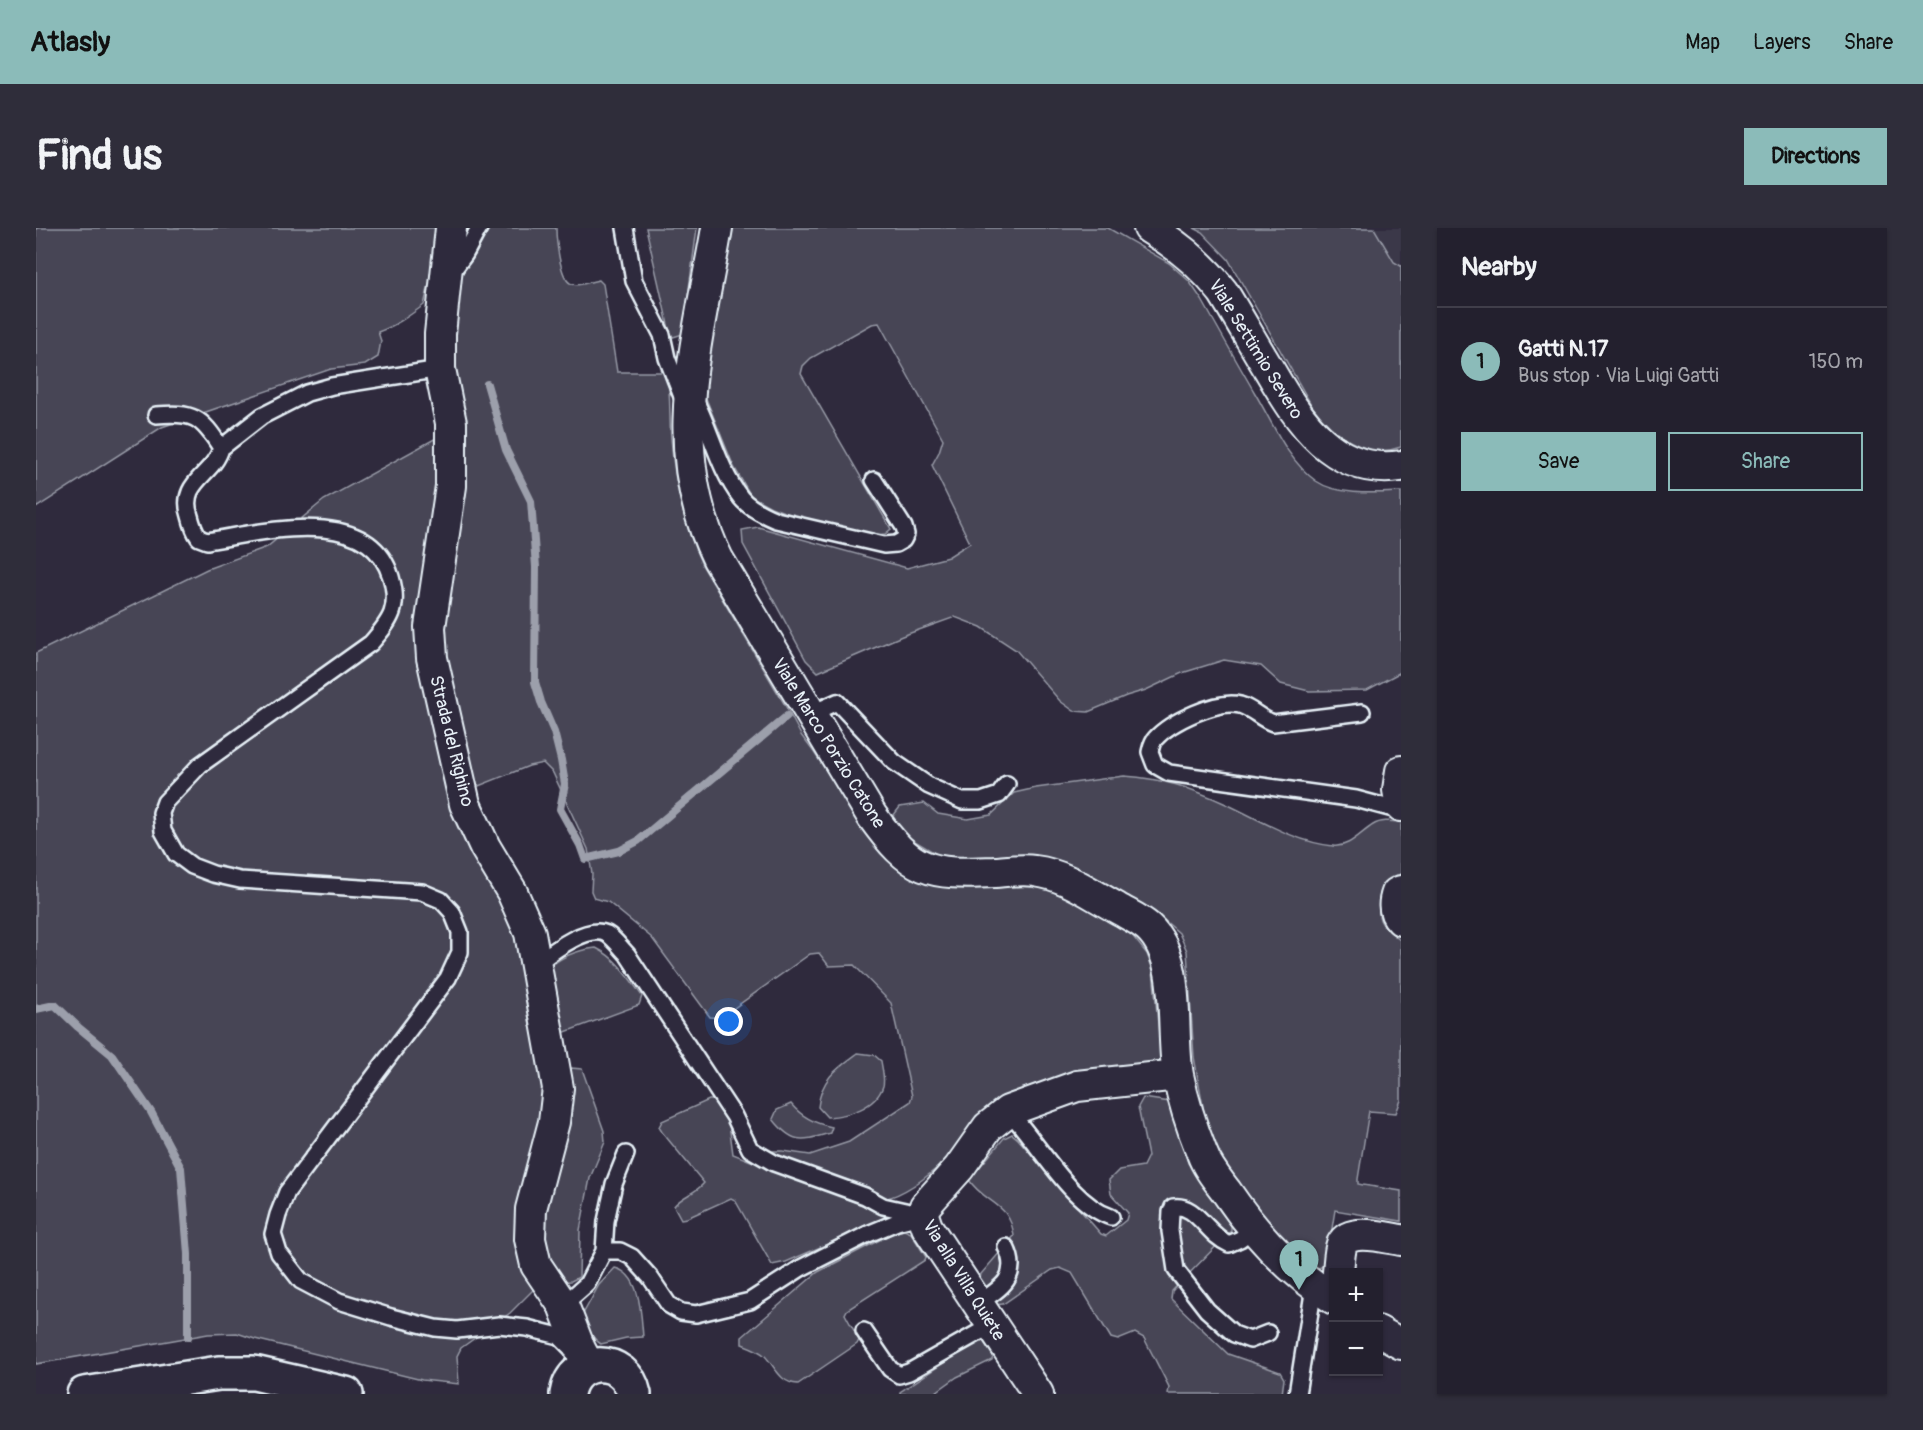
<!DOCTYPE html>
<meta charset="utf-8">
<style>
:root{--surface:#23202e;--page:#2f2d3a;--text:#f1f3f6;--muted:#a3a3aa;--line:#403e4a;--accent:#8bbbb9}
body{margin:0;font-family:Pangolin,sans-serif;background:var(--page);color:var(--text)}
.controls{position:absolute;right:18px;bottom:18px;display:grid;overflow:hidden;border-radius:0px;box-shadow:0 2px 4px #0004}
.controls button{width:54px;height:54px;display:grid;place-items:center;padding:0;border:0;border-bottom:2px solid var(--line);background:var(--surface);color:var(--text);font:30px sans-serif}
.you{position:absolute;left:693px;top:794px;width:21px;height:21px;margin:-15px;border:4px solid #fff;border-radius:50%;background:#1a73e8;box-shadow:0 0 0 9px #1a73e833}
.badge{display:grid;place-items:center;width:39px;height:39px;border-radius:50%;background:var(--accent);color:#111;font-size:20px;font-weight:700}
.pin{position:absolute;translate:-50% -50px;filter:drop-shadow(0 2px 3px #0008)}
.pin::after{content:'';position:absolute;top:32px;width:21px;height:18px;background:inherit;clip-path:polygon(0 0,100% 0,50% 100%)}
.list{margin:0;padding:0;list-style:none}
h2{display:flex;justify-content:space-between;align-items:center;height:78px;margin:0;padding:0 24px;font-size:26px}
h2 small{font-size:20px;font-weight:400;color:var(--muted)}
.list li{display:grid;grid-template-columns:39px 1fr auto;gap:18px;align-items:center;box-sizing:border-box;height:108px;padding:0 24px;border-top:2px solid var(--line)}
.list b{display:block;font-size:22px;white-space:nowrap}
.list p{margin:0;font-size:20px;white-space:nowrap;color:var(--muted)}
.list em{font-size:20px;font-style:normal;color:var(--muted)}
.actions{display:flex;gap:12px;padding:18px 24px}
.actions a{flex:1;padding:14px 0;border:2px solid var(--accent);border-radius:0px;text-align:center;font-size:21px;color:var(--accent)}
.actions .main{background:var(--accent);color:#111}
.map{position:relative;flex:none;width:1365px;height:1166px;overflow:hidden;border-radius:0px}
header{display:flex;align-items:center;gap:36px;box-sizing:border-box;height:84px;padding:0 30px;background:var(--accent);color:#111}
header strong{font-size:28px}
nav{display:flex;gap:33px;margin-inline-start:auto;font-size:21px}
.intro{display:flex;align-items:center;justify-content:space-between;box-sizing:border-box;height:144px;padding:0 36px}
h1{margin:0;font-size:42px}
.button{padding:15px 27px;border-radius:0px;background:var(--accent);color:#111;font-size:21px;font-weight:700}
main{display:flex;gap:36px;padding:0 36px}
aside{flex:1;background:var(--surface);border-radius:0px;box-shadow:0 2px 4px #0004}
.map>svg:first-child{display:block}
</style>
<header>
<strong>Atlasly</strong>
<nav><a>Map</a><a>Layers</a><a>Share</a></nav>
</header>
<div class="intro"><h1>Find us</h1><a class="button">Directions</a></div>
<main>
<div class="map">
<svg width="1365" height="1166" viewBox="0 0 1365 1166">
<rect width="100%" height="100%" fill="#2f2a3d"/>
<filter id="ink" filterUnits="userSpaceOnUse"><feTurbulence type="fractalNoise" baseFrequency=".0167" numOctaves="2"/><feDisplacementMap in="SourceGraphic" scale="12" xChannelSelector="R" yChannelSelector="G"/><feConvolveMatrix kernelMatrix="1 2 1 2 8 2 1 2 1" color-interpolation-filters="sRGB"/></filter>
<g filter="url(#ink)">
<path fill="#3b3749" d="M1338,0h27v38l-7,-4z"/>
<path fill="#464455" stroke="#979aa6" stroke-width="1.5" d="M0,0h407l-19,77c-15,11 -29,21 -46,27l3,9 -3,16 -13,8 -34,4 -169,58 -126,81z
M454,0h66c0,12 4,49 14,55 7,5 21,-2 29,-3l4,4 14,88h50c4,22 2,44 4,66 3,44 13,87 31,127l83,140 16,30 12,16 61,91 176,42 77,45 20,25 6,16 8,87 -1,7 -42,5 -170,89c-16,15 -42,36 -64,41l-107,-42 -5,-4 1,-2h10l27,4 39,-13 61,-40 2,-6 -21,-93 -37,-38 -25,1 -10,-13 -9,1 -90,64 -10,-1 -58,-79 -44,-36 -14,-4 -3,-7 1,-17 -4,-25 -35,-76 -10,-10 -14,3 -58,23 36,110 42,172 -13,216 -26,26 -49,35 -4,8 2,28 -37,-4 -167,-41 -18,-6 -29,1 -172,30v-711l171,-84 60,-22 57,-47 116,-64 17,-152 11,-22 7,-7 6,-13z
M610,0h51l-14,106 -10,3 -4,-8z
M694,0h378l61,35 20,18 13,19c18,32 36,64 54,95 17,29 32,66 60,86 22,15 60,12 85,11v180l-34,18 -58,1 -28,-7 -20,-18 -37,-6 -42,13 -36,17 -20,6 -38,16 -14,-1 -14,-10 -44,-51 -35,-23 -26,-10 -53,19 -84,36 -12,-12 -63,-116 -1,-14 16,-3 149,41 41,-11 22,-14 -38,-78 7,-13 4,-13 -64,-116 -7,1 -61,34 -8,8 -2,8 90,155 -6,5 -8,1 -85,-20 -21,-8 -20,-11 -17,-29 -29,-71 1,-20z
M1158,0h180l20,34 7,4v181c-36,13 -69,-14 -89,-41l-84,-147 -26,-27z
M1088,548c40,3 65,11 102,28 35,16 68,38 107,42 16,2 27,-13 40,-21 8,-5 17,-4 27,-3l1,2v50l-21,19c-4,29 -1,30 21,48v159l-5,13 -27,-2 -11,68v5l5,1 38,6v30l-66,-11 -9,55 -10,4h-9l-76,-89 -23,-46 -14,-77 -7,-106 -8,-18 -16,-14 -48,-25 -175,-38 -37,-22 -10,-18 7,-9 24,-4 14,11 30,5 23,-4 23,-22 22,-5z
M560,720c21,10 33,30 46,48l-3,9 -82,30 -11,-65c14,-13 31,-20 50,-22z
M822,825l16,2 7,6c1,7 4,18 2,25 -7,22 -36,30 -56,31l-9,-10c3,-28 18,-38 40,-54z
M535,840l11,1 22,62 1,11 -15,36 -10,52 -1,47 -8,4 -13,1 -16,-36 -2,-25 25,-149z
M1107,870l27,4 18,61 43,63v5l-59,60 -1,8 57,55 52,18 4,7 -2,15h-114l1,-7 -25,-49 -9,-5 -17,7 -7,-2 -39,-65 -12,-5 -8,2 -49,34 -9,1 -15,-22 2,-9 33,-38c-4,-34 -29,-32 -45,-56l35,-42 8,-4 6,5 83,95 5,2 20,-16 2,-7 -17,-19 -2,-14 10,-10 24,-4 5,-10 -10,-49z
M673,872h5l15,24 4,30 150,59 2,3 -2,4 -97,42 -14,3 -37,-65 -4,-2 -44,20 -6,1 -7,-13c8,-10 22,-13 30,-23l-42,-51 -3,-5 3,-6z
M755,876c10,12 25,20 41,23l-2,6c-28,8 -37,12 -57,-14l4,-9z
M868,1002l7,3 15,24 -1,3 -78,50 -2,4 14,26 -2,4 -59,40c-18,-1 -22,-16 -33,-28 -6,-6 -15,-9 -23,-12v-7l76,-65 75,-39z
M579,1040c26,6 26,47 28,69l-17,1 -25,6c-10,-6 -15,-19 -18,-30l16,-29z
M942,1112l5,1 10,15 -1,4 -35,17 -24,17h-33v-2z"/>
<g fill="none" stroke-linecap="round" stroke-linejoin="round">
<path stroke="#9c9fab" stroke-width="8" d="M451,156l19,66 25,51 5,66 -1,115 6,20 13,30 7,28 4,24 -5,25 20,36 5,14 34,-8 19,-10 149,-125
M0,781l19,-4 23,22 34,28 39,57 30,56 7,86v83"/>
<g stroke="#e8f1f8" stroke-width="20">
<path id="lane" d="M589,0l9,53 28,54 5,23 16,41
M415,45l14,-19 14,-26
M659,172c16,31 24,70 46,98 8,10 23,17 35,22l108,25 12,-1 7,-4 3,-6 -2,-7 -30,-47
M120,187c37,-3 45,1 65,33 -7,27 -43,34 -31,68 2,8 4,15 9,22l8,3c53,-8 162,-38 184,36 9,31 0,43 -20,66l-171,122 -35,37 -4,11 2,18 13,23 16,12 21,8 27,6 182,12 19,8 11,12 8,20v20l-12,26 -161,214 -9,23 -5,19 6,19 22,28 38,20 52,16 44,11 22,2 42,-5 28,3 32,8 13,13
M185,220l41,-32 45,-23 25,-7 108,-17
M1326,484l-89,11c-12,-4 -20,-14 -33,-18 -22,-6 -70,17 -85,34 -3,3 -4,9 -5,13l5,13 14,8 187,26 45,12
M774,486l27,-12 57,60 35,24 33,15h19l18,-6 8,-11
M500,736c16,-12 51,-40 71,-30 7,4 14,14 20,20l107,162 16,33 24,14 91,33 18,10 40,9
M972,883c30,30 62,93 103,106
M1218,1001l-14,10 -11,5c-22,-9 -33,-41 -56,-37l-2,5 -1,19 6,39 31,40 27,24 16,6 18,-7
M568,1023h16l12,6 18,20 19,28 12,7 15,2 54,-13 51,-33 67,-34 29,-12 23,-6
M941,1076c23,-15 44,-27 29,-57
M527,1077l24,-21 17,-33 2,-30 8,-37 12,-30
M828,1103l26,38 9,6 10,-3 83,-47
M1261,1166l17,-107"/>
</g>
<g stroke="#e8f1f8" stroke-width="34">
<path id="street" d="M415,0l-11,106v35l11,54v63l-21,141 2,31 33,146 20,43 27,45 18,41 28,155 -4,34 -23,87 -1,30 6,26 27,40 17,44 9,17
M681,0c-19,114 -54,220 1,331l154,257c40,56 56,59 123,56 13,-1 27,-3 40,-1 31,4 56,23 82,37 10,6 22,11 31,19 35,32 22,103 30,148 5,25 14,53 24,78 5,14 15,26 24,38 29,43 63,80 108,108
M1113,0c29,17 53,37 74,64 16,26 31,53 47,79 29,50 64,105 131,95
M1365,543l-3,19 3,16
M1365,663l-4,2c-4,11 -4,19 4,27
M1302,1044c1,-8 1,-20 4,-28 8,-17 45,-6 59,-4
M1342,1103l23,13
M1002,1166l-111,-167 -4,-12 2,-9 34,-38 29,-41 20,-16 69,-25 101,-11"/>
</g>
<g stroke="#e8f1f8" stroke-width="38">
<path id="secondary" d="M48,1166l135,-21h35l92,21
M531,1166c6,-39 59,-39 67,0"/>
</g>
<use href="#lane" stroke="#2f2a3d" stroke-width="15"/>
<use href="#street" stroke="#2f2a3d" stroke-width="30"/>
<use href="#secondary" stroke="#2f2a3d" stroke-width="33"/>
</g>
</g>
<g text-anchor="middle" stroke-width="4.5" stroke-linejoin="round" paint-order="stroke">
<g font-size="18" fill="#e8f1f8" stroke="#2f2a3d">
<text transform="translate(1220 121) rotate(58)" y="6">Viale Settimio Severo</text>
<text transform="translate(416 513) rotate(76)" y="6">Strada del Righino</text>
<text transform="translate(793 515) rotate(58)" y="6">Viale Marco Porzio Catone</text>
<text transform="translate(928 1052) rotate(58)" y="6">Via alla Villa Quiete</text>
</g>
</g>
</svg>
<div class="controls">
<button>+</button>
<button>−</button>
</div>
<div class="you"></div>
<div class="pin badge" style="left:1263px;top:1062px">1</div>
</div>
<aside>
<h2>Nearby<small></small></h2>
<ul class="list">
<li><span class="badge">1</span><div><b>Gatti N.17</b><p>Bus stop · Via Luigi Gatti</p></div><em>150 m</em></li>
</ul>
<div class="actions"><a class="main">Save</a><a>Share</a></div>
</aside>
</main>
